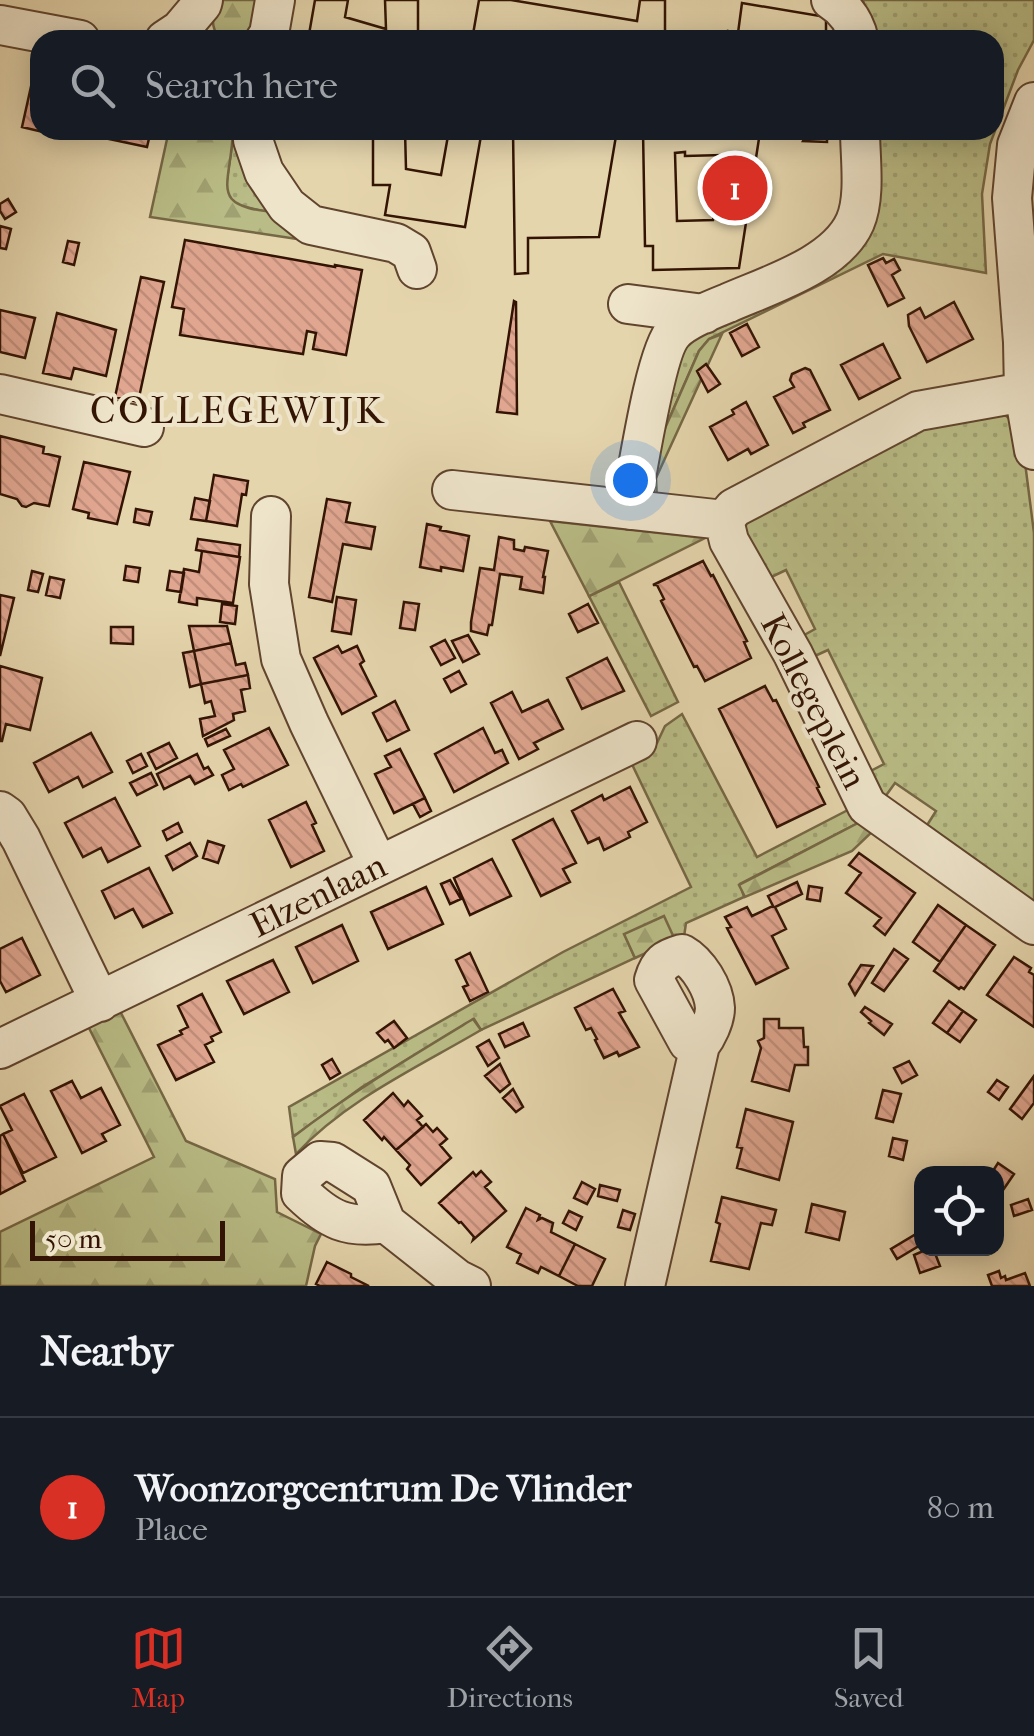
<!DOCTYPE html>
<style>
:root{--surface:#171b24;--page:#20242c;--text:#f1f3f6;--muted:#9ea1a6;--line:#363941;--accent:#d93025}
body{margin:0;font-family:"IM FELL French Canon",serif;background:var(--page);color:var(--text)}
.controls{position:absolute;right:30px;bottom:30px;display:grid;overflow:hidden;border-radius:20px;box-shadow:0 5px 25px #0003}
.controls button{width:90px;height:90px;display:grid;place-items:center;padding:0;border:0;border-bottom:2px solid var(--line);background:var(--surface);color:var(--text);font:50px sans-serif}
.scale{position:absolute;left:30px;bottom:25px;width:195px;box-sizing:border-box;padding-left:10px;border:5px solid #331404;border-top:0;font-size:28px;line-height:35px;white-space:nowrap;color:#331404;-webkit-text-stroke:8px #eee4ca;paint-order:stroke}
.you{position:absolute;left:630px;top:480px;width:35px;height:35px;margin:-25px;border:8px solid #fff;border-radius:50%;background:#1a73e8;box-shadow:0 0 0 15px #1a73e833}
.badge{display:grid;place-items:center;width:65px;height:65px;border-radius:50%;background:var(--accent);color:#fff;font-size:32px;font-weight:700}
.pin{position:absolute;translate:-50% -50%;border:5px solid #fff;box-shadow:0 2px 10px #0006}
.list{margin:0;padding:0;list-style:none}
h2{display:flex;justify-content:space-between;align-items:center;height:130px;margin:0;padding:0 40px;font-size:42px}
h2 small{font-size:32px;font-weight:400;color:var(--muted)}
.list li{display:grid;grid-template-columns:65px 1fr auto;gap:30px;align-items:center;box-sizing:border-box;height:180px;padding:0 40px;border-top:2px solid var(--line)}
.list b{display:block;font-size:38px;white-space:nowrap}
.list p{margin:0;font-size:32px;white-space:nowrap;color:var(--muted)}
.list em{font-size:32px;font-style:normal;color:var(--muted)}
.icon{flex:none;width:55px;height:55px;fill:none;stroke:currentColor;stroke-width:2;stroke-linecap:round;stroke-linejoin:round}
.map{position:relative;flex:none;width:1034px;height:1286px;overflow:hidden}
.search{position:absolute;background:var(--surface);box-shadow:0 5px 25px #0003;left:30px;right:30px;top:30px;height:110px;display:flex;align-items:center;gap:25px;box-sizing:border-box;padding:0 35px;border-radius:30px;color:var(--muted);font-size:38px}
.sheet{height:310px;background:var(--surface)}
nav{display:flex;justify-content:space-around;align-items:center;box-sizing:border-box;height:140px;border-top:2px solid var(--line);background:var(--surface);font-size:28px;color:var(--muted)}
nav a{display:grid;justify-items:center;gap:5px}
nav .on{color:var(--accent)}
.map>svg:first-child{display:block}
</style>
<div class="map">
<svg width="1034" height="1286" viewBox="0 0 1034 1286">
<defs>
<pattern id="green-dots" width="8" height="8" patternUnits="userSpaceOnUse" patternTransform="scale(2.5)"><rect width="8" height="8" fill="#b9bc86"/><path d="M2 2h.1M6 6h.1" fill="none" stroke="#a0a172" stroke-width="1.8" stroke-linecap="round"/></pattern>
<pattern id="forest-firs" width="22" height="20" patternUnits="userSpaceOnUse" patternTransform="scale(2.5)"><rect width="22" height="20" fill="#b9bc86"/><path d="M5 1l3.5 6h-7zM16 11l3.5 6h-7z" fill="#a0a172"/></pattern>
<pattern id="building-back-hatch" width="6" height="6" patternUnits="userSpaceOnUse" patternTransform="scale(2.5)"><rect width="6" height="6" fill="#e0a690"/><path d="M-1 5l2 2M0 0l6 6M5-1l2 2" fill="none" stroke="#c18e7b"/></pattern>
</defs>
<rect width="100%" height="100%" fill="#e5d5ad"/>
<filter id="stains"><feTurbulence type="fractalNoise" baseFrequency=".002" numOctaves="4"/><feColorMatrix values="0 0 0 0 .2 0 0 0 0 .09 0 0 0 0 .02 0 0 0 .5 -.17"/></filter>
<radialGradient id="worn" r=".72"><stop offset=".6" stop-color="#630" stop-opacity="0"/><stop offset="1" stop-color="#630" stop-opacity=".3"/></radialGradient>
<path fill="url(#green-dots)" stroke="#766845" stroke-width="2.5" d="M863,0h171v40l-16,30 -28,74 -8,50 4,79 -103,-19 -174,85 -10,12 -40,91 10,-58 15,-40 148,-77 37,-137h125v-90h-127v-24z
M233,130h9l41,83c-80,-6 -52,-23 -50,-83z
M1004,414l8,7 10,18 12,94v376l-110,-79 12,-19 -41,-28 -13,18 -19,-26 21,-11 -56,-114 -22,10 -9,-21 18,-10 -29,-59 -19,9 -23,-42 3,-18 174,-96z
M619,582l59,120 -27,14 -62,-120z
M682,714l75,143 91,-47 12,12 -120,62 4,13 -58,26 -2,14 -9,3 -50,-5 10,23 -154,72 -7,-11 -112,68 -69,50 -4,-30 274,-155 128,-65 -63,-131 29,-13 8,-17z"/>
<path fill="url(#forest-firs)" stroke="#766845" stroke-width="2.5" d="M217,0h48l-16,40h-29c-10,-14 -8,-24 -3,-40z
M169,130h64c-2,59 -28,77 50,83l21,27 -154,-23z
M722,334l-66,144 1,22 -7,-4 9,-54 40,-91 10,-12z
M550,521l155,17 -116,58z
M860,822l13,9 -21,20 -107,46 -6,-12z
M664,916l11,24 -40,18 -11,-24z
M119,1009l67,132 89,38 2,33 44,22 -6,12 -9,40h-306v-54l154,-75 -67,-133z
M473,1019l8,11c-63,37 -135,70 -185,124l-3,-17c57,-44 119,-81 180,-118z"/>
<path fill="url(#building-back-hatch)" stroke="#331404" stroke-width="2.5" fill-rule="evenodd" d="M315,0h33l-3,17 41,12 -1,-29h33v40h-110z
M315,0h33l-3,17 41,12 -1,-29h33v40h-110z
M479,0h32l126,21 3,-21h25v40h-193z
M479,0h32l126,21 3,-21h25v40h-193z
M742,3l84,14v23h-99l1,-9 10,2z
M742,3l84,14v23h-99l1,-9 10,2z
M32,82l8,2v46h41l-2,7 -28,-7 -4,3 -25,-6z
M110,130h41l-4,17 -38,-8z
M373,130h32l1,39 35,6 8,-45h33l-17,97 -80,-12 5,-30h-17z
M373,130h32l1,39 35,6 8,-45h33l-17,97 -80,-12 5,-30h-17z
M513,130h104l-18,107 -71,1v35l-13,1z
M513,130h104l-18,107 -71,1v35l-13,1z
M643,130h184v12l-24,-1 1,-2 -44,-7 -21,136 -86,2v-24h-8zM685,152v4l38,-1 -10,65 -36,1 -2,-68z
M643,130h184v12l-24,-1 1,-2 -44,-7 -21,136 -86,2v-24h-8zM685,152v4l38,-1 -10,65 -36,1 -2,-68z
M8,199l8,13 -11,7 -5,-8v-7z
M0,226l11,3 -5,20 -6,-1z
M185,240l150,27v-2l27,5 -16,85 -33,-6 3,-16 -9,-2 -4,23 -123,-19 4,-26 -12,-2z
M68,241l11,2 -5,22 -11,-3z
M883,258l3,5 8,-4 6,11 -8,5 12,23 -16,8 -20,-41z
M141,277l23,5 -26,120 -23,-5z
M514,301l2,1 1,112 -20,-2z
M954,302l19,37 -46,23 -18,-36 -1,-11 12,-7 5,10z
M0,310l35,8 -10,40 -25,-6z
M57,313l59,17 -10,46 -32,-8 -3,11 -28,-6z
M747,324l12,23 -17,9 -12,-23z
M883,344l17,34 -41,21 -18,-34z
M706,364l14,20 -12,8 -11,-21z
M805,368l5,2 20,40 -27,13 2,4 -12,6 -19,-36 20,-10 -4,-7 2,-6z
M746,402l22,43 -17,9 -3,-5 -20,11 -18,-33 24,-13 -2,-4z
M0,436l44,11 -1,6 17,4 -11,49 -15,-3 -8,4 -4,-1 -5,-7 -17,-5z
M84,462l46,10 -13,52 -29,-6 1,-5 -16,-4z
M214,475l34,6 -2,14 -4,-1 -5,32 -31,-5z
M195,498l15,3 -4,20 -15,-2z
M327,499l23,4 -4,19 29,5 -4,22 -28,-5 -11,58 -23,-5z
M136,509l16,3 -3,13 -15,-3z
M427,524l14,3 -1,3 29,6 -6,35 -22,-4v4l-21,-4z
M499,537l15,3v9l10,2 1,-4 23,4 -5,26h2l-2,16 -23,-4 2,-12 -22,-3 -8,51h-3l-2,10 -16,-4v-9l9,-54 14,2z
M198,539l42,6 -1,12 -43,-7z
M202,551l38,6 -7,46 -36,-5v7l-18,-3 5,-33 15,3z
M703,561l8,15 2,-1 34,66 -3,1 7,16 -46,23 -8,-15 -3,1 -33,-66 3,-2 -7,-14h-4z
M126,566l14,2 -2,14 -14,-2z
M32,571l11,3 -5,18 -10,-2z
M170,571l14,2 -3,19 -14,-2z
M50,577l14,3 -4,18 -14,-3z
M0,595l14,3 -14,58z
M337,597l19,3 -5,34 -19,-3z
M404,602l15,2 -4,26 -15,-2z
M222,604l15,2 -2,18 -15,-2z
M588,604l10,19 -20,9 -9,-18z
M189,626h38l4,17 -37,8z
M111,627h22v17l-22,-1z
M468,635l11,19 -16,8 -11,-21z
M445,640l10,18 -14,7 -10,-18z
M231,643l5,22 9,-2 3,12 -47,9 -7,-33z
M338,646l4,7 15,-7 7,15 -4,3 16,32 -34,18 -28,-56z
M194,651l7,33 -11,3 -7,-34z
M607,658l17,33 -42,18 -15,-31z
M0,666l42,12 -12,52 -24,-6 -4,17h-2z
M459,671l7,13 -15,8 -7,-13z
M248,675l2,13 -9,2 4,21 -12,3 1,6 -31,16 -3,-17 15,-3 -4,-15 -6,2 -4,-19z
M765,686l8,15 3,-1 43,87 -2,1 8,16 -48,23 -58,-118z
M512,692l10,20 26,-12 15,29 -29,14 4,6 -19,10 -28,-56z
M395,701l14,29 -22,11 -14,-28z
M269,728l19,37 -45,22 -2,-3 -12,6 -7,-15 12,-6 -10,-19z
M483,728l12,25 7,-3 6,13 -54,29 -19,-38z
M226,729l4,7 -22,10 -3,-7z
M91,733l21,39 -29,15 -5,-10 -29,15 -15,-29z
M169,743l8,15 -21,11 -8,-16z
M400,749l25,49 -31,15 -19,-39 16,-7 -6,-11z
M141,754l6,12 -14,7 -6,-12z
M197,754l7,15 4,-2 5,8 -18,9 -5,-8 -26,13 -7,-15z
M151,773l6,12 -20,10 -7,-12z
M630,787l17,35 -19,10 2,5 -26,13 -5,-12 -11,5 -16,-32 30,-16 2,5z
M115,798l25,48 -32,16 -7,-14 -18,9 -18,-34z
M425,798l6,13 -11,6 -7,-13z
M306,802l10,21 -4,2 12,26 -33,16 -22,-47z
M553,819l23,44 -13,6 7,13 -29,14 -28,-56z
M178,823l4,9 -15,8 -4,-9z
M208,841l16,5 -6,17 -15,-5z
M190,843l7,13 -24,14 -7,-14z
M859,853l56,40 -30,42 -11,-9 7,-8 -35,-25 15,-20 -12,-8z
M492,859l19,37 -41,19 -16,-37z
M149,868l23,45 -29,14 -10,-18 -18,9 -13,-27z
M450,880l11,19 -11,5 -9,-20z
M797,882l5,12 -27,13 11,22 -14,7 16,32 -32,16 -29,-56 4,-1 -6,-10 22,-10 5,9 21,-10 -5,-10z
M809,886l13,2 -2,13 -13,-2z
M426,887l17,37 -55,25 -17,-37z
M938,905l28,20 -26,37 -27,-20z
M342,925l16,36 -45,22 -17,-36z
M966,925l29,20 -31,44 -3,-2 -2,2 -25,-18z
M22,938l18,37 -34,17 -6,-11v-32z
M894,949l14,10 -24,32 -12,-8z
M470,953l18,39 -18,9 -7,-14 5,-2 -12,-25z
M1014,957l17,11 -2,4 5,3v52l-47,-32z
M273,960l16,32 -45,22 -17,-33z
M861,965l12,1 -18,29 -6,-11z
M613,989l12,22 -6,2 20,34 -20,9 -2,-4 -13,6 -9,-18 2,-1 -6,-11 -5,2 -11,-22z
M202,994l19,38 -10,5 2,4 -8,4 9,17 -38,18 -18,-35 24,-11 -2,-3 8,-4 -10,-21z
M949,1001l14,10 -16,22 -14,-10z
M865,1007l27,17 -8,11 -15,-12 2,-2 -10,-9z
M963,1011l13,9 -16,22 -13,-9z
M764,1019h15v9h24l1,19h4v18h-13l-6,26 -37,-10 9,-33 -3,-7 6,-3z
M394,1021l13,17 -13,10 -6,-8 -3,2 -8,-9z
M523,1023l6,13 -24,11 -6,-13z
M489,1040l10,18 -11,8 -11,-19z
M332,1059l8,14 -10,6 -8,-14z
M909,1061l8,14 -15,8 -8,-15z
M500,1064l10,20 -10,8 -15,-16z
M1034,1076v27l-12,16 -12,-10z
M997,1080l11,7 -9,13 -11,-8z
M72,1081l9,17 20,-10 19,37 -18,9 4,7 -24,12 -31,-62z
M513,1089l10,18 -7,5 -13,-14z
M883,1090l18,4 -8,28 -17,-4z
M393,1093l11,13 4,-5 14,15 -5,4 6,7 -27,23 -12,-13 -2,3 -18,-20z
M24,1094l32,63 -33,16 -20,-39 9,-4 -12,-24z
M746,1109l47,13 -14,58 -42,-12 5,-20 -5,-1z
M426,1124l7,8 4,-4 10,11 -7,6 11,13 -30,27 -14,-16 3,-4 -14,-15z
M3,1134l22,47 -25,13v-58z
M893,1138l14,3 -4,19 -14,-4z
M998,1163l16,11 -17,25 -1,-25h-5z
M481,1171l10,11 -6,5 21,24 -33,29 1,-3 -13,-15 -2,1 -20,-20 34,-31 3,4z
M582,1182l13,7 -8,15 -13,-6z
M600,1185l20,5 -3,11 -19,-5z
M722,1197l54,13 -4,15 -11,-2 -12,46 -38,-8 9,-37 -4,-2z
M1028,1199l4,11 -18,6 -3,-11z
M812,1204l33,8 -6,28 -33,-8z
M526,1208l14,7 -2,5 4,-2 11,5 -2,9 24,12 -16,32 -18,-9 -3,6 -21,-10 4,-9 -14,-7z
M623,1210l12,4 -5,16 -12,-3z
M569,1211l13,6 -6,13 -13,-7z
M916,1234l6,10 -25,15 -6,-10z
M575,1244l30,15 -13,27h-14l-19,-10z
M930,1248h3l7,18 -20,7 -6,-18z
M327,1262l24,12v3l18,9h-49l-4,-2z
M999,1271l2,7 4,-2 1,4 19,-7 5,13h-38l-4,-11z"/>
<g fill="none" stroke-linecap="round" stroke-linejoin="round">
<g stroke="#60442e" stroke-width="42">
<path id="minor" d="M831,0c15,9 24,23 28,40
M0,25l80,15
M165,40l15,-10 22,-26 1,-4
M265,40l4,-6 6,-34
M1034,102l-17,43 -5,53 11,144 1,50 10,58
M255,130l-2,10 11,32 23,34 24,19 85,18 15,9 6,17
M628,304l76,10
M0,394l144,33
M452,490l272,30 10,-12 184,-97 106,-19
M630,510c7,-33 25,-159 44,-178 11,-12 39,-23 54,-29 41,-18 108,-38 127,-81 11,-25 5,-65 5,-92
M271,516l-2,68 12,75 28,64 69,142
M724,520l5,21 64,113 74,152 167,119
M0,811l7,5 14,23 79,163
M0,1049l637,-308
M386,1223c-39,6 -57,-3 -85,-30l1,-17 18,-15 13,1 38,24 15,37 71,56 14,7
M645,1286l55,-241c7,-9 15,-25 15,-37 -1,-20 -17,-45 -33,-54 -17,5 -23,9 -28,26l34,62 12,3"/>
</g>
<use href="#minor" stroke="#eee4ca" stroke-width="38"/>
</g>
<g text-anchor="middle" stroke-width="8" stroke-linejoin="round" paint-order="stroke">
<g font-size="35" fill="#331404" stroke="#eee4ca">
<text transform="translate(814 701) rotate(63)" y="12">Kollegeplein</text>
<text transform="translate(318 895) rotate(-26)" y="12">Elzenlaan</text>
</g>
<g font-size="38" letter-spacing="2.5" fill="#331404" stroke="#eee4ca">
<text x="238" y="423">COLLEGEWIJK</text>
</g>
</g>
<rect width="100%" height="100%" filter="url(#stains)"/>
<rect width="100%" height="100%" fill="url(#worn)"/>
</svg>
<div class="controls">
<button><svg class="icon" aria-label="locate" viewBox="0 0 24 24"><circle cx="12" cy="12" r="6"/><path d="M12 2v4M12 18v4M2 12h4M18 12h4"/></svg></button>
</div>
<div class="scale">50 m</div>
<div class="you"></div>
<div class="pin badge" style="left:735px;top:188px">1</div>
<div class="search"><svg class="icon" aria-label="search" viewBox="0 0 24 24"><circle cx="10" cy="10" r="6"/><path d="M15 15l6 6"/></svg>Search here</div>
</div>
<section class="sheet">
<h2>Nearby<small></small></h2>
<ul class="list">
<li><span class="badge">1</span><div><b>Woonzorgcentrum De Vlinder</b><p>Place</p></div><em>80 m</em></li>
</ul>
</section>
<nav>
<a class="on"><svg class="icon" aria-label="map" viewBox="0 0 24 24"><path d="M3 6l6-2 6 2 6-2v14l-6 2-6-2-6 2zM9 4v14M15 6v14"/></svg>Map</a>
<a><svg class="icon" aria-label="directions" viewBox="0 0 24 24"><path d="M12 3l9 9-9 9-9-9zM9 14v-3h6M13 9l2 2-2 2"/></svg>Directions</a>
<a><svg class="icon" aria-label="saved" viewBox="0 0 24 24"><path d="M7 4h10v16l-5-4-5 4z"/></svg>Saved</a>
</nav>
